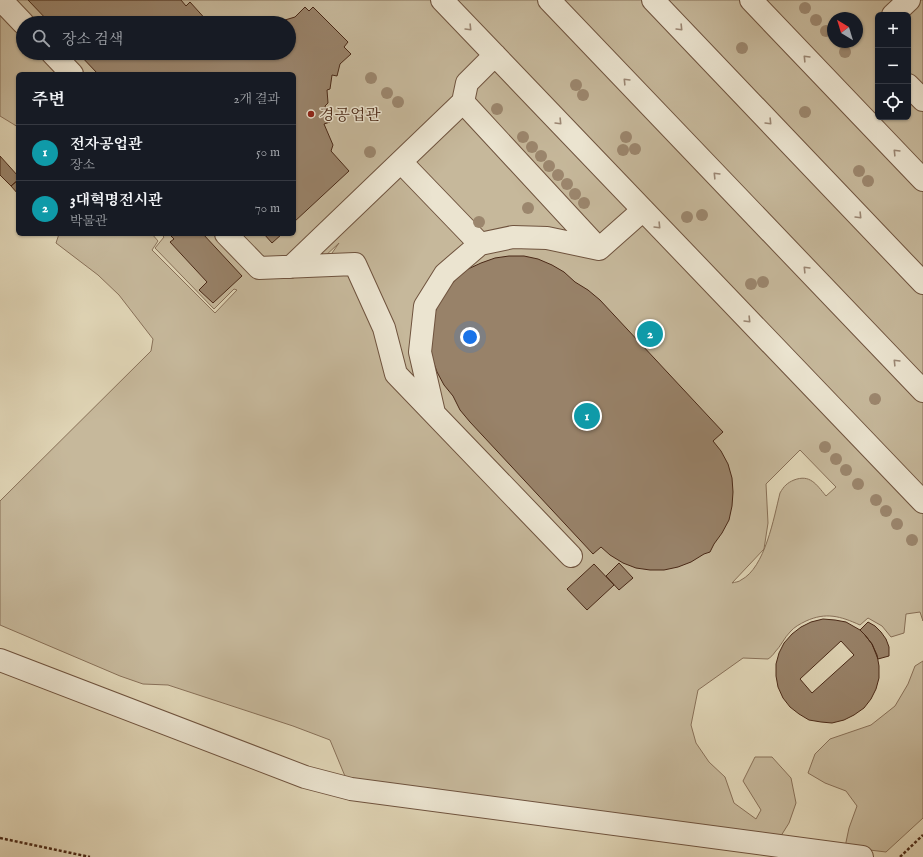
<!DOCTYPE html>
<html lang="ko">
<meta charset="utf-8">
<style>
:root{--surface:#171b24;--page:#242831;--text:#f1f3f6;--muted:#9ea1a6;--line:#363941;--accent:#c59692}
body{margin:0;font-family:"IM FELL English","Noto Serif KR",serif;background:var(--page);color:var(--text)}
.controls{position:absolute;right:12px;top:12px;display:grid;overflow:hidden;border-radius:6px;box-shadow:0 1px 3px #0004}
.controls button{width:36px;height:36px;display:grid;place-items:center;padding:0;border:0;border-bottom:1px solid var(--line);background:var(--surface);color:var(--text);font:20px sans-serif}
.compass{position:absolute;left:827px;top:12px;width:36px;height:36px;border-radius:50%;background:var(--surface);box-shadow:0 1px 3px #0004;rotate:322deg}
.you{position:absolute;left:470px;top:337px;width:14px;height:14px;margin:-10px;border:3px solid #fff;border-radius:50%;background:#1a73e8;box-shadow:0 0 0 6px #1a73e833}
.badge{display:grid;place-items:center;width:26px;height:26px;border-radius:50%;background:var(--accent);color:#fff;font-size:13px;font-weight:700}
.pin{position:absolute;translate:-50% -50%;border:2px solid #fff;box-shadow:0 1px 4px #0006}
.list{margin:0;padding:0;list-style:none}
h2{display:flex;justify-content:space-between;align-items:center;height:52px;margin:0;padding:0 16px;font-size:17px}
h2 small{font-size:13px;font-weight:400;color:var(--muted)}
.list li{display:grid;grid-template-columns:26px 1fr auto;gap:12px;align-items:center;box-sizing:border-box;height:56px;padding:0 16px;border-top:1px solid var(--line)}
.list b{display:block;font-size:15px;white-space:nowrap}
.list p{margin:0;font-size:13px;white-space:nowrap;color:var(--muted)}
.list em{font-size:13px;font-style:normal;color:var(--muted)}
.icon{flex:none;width:22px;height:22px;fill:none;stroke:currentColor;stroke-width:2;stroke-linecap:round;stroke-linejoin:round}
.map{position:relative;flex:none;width:923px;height:857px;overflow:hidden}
.search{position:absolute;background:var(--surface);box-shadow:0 1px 3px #0004;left:16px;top:16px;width:280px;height:44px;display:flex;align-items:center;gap:10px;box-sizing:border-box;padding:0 14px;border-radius:22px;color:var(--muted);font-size:15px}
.panel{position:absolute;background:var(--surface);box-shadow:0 1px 3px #0004;left:16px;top:72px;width:280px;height:164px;border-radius:6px}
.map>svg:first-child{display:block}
</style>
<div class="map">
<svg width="923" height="857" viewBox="0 0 923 857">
<rect width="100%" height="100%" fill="#e0d5b6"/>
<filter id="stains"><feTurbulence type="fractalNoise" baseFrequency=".005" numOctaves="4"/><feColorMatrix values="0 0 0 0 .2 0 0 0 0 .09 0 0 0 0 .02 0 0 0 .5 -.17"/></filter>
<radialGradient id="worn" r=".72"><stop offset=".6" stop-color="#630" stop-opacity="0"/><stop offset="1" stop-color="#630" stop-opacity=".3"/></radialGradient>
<path fill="#c6b89b" stroke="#887058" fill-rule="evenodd" d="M0,0h923v621l-3,-9 -14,2 -2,19 -13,4 -9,-11 -14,-8 -8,7c-20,-9 -34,-13 -54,-4 -6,3 -12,6 -16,11 -6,6 -9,14 -15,20 -2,3 -4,5 -7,7l-25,-1 -45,32 -7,35 5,18 13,19 16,15 9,26 22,16 5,-9 -18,-29 12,-24h17l19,21 5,25 -7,20 -10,16 -432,-58 -17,-41 -37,-14 -125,-41 -25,-1 -23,-8 -120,-51v-124l151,-150 2,-12 -34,-44 -21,-20 -42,-32 3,-9h93l6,7 -6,9 63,63 22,-23 -3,-1 -20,20 -59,-61 9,-11 -3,-3h133v-160h-276v53l-18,-11zM878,15h30v102h-30zM833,18h24v24h-24zM23,23h266v30h-266zM339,243l-16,23 -17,8zM800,450l36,37 -10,9c-10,-12 -16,-22 -32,-16 -7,3 -10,6 -14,13 -6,24 -15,75 -39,87 -2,2 -6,2 -9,3l32,-34 4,-26 -2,-39z
M923,661v157l-37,34 -41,-5 4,-19 8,-22 -11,-15 -21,-8 -17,-10 7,-19 15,-15 41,-14 24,-19 13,-22 7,-18z"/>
<path fill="#988269" stroke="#492816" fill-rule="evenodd" d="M28,0h153l5,6 4,-4 19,21h-159z
M305,7l4,4 4,-4 35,35 -4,5 7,7 -11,10 -3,12 -5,-1 -2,14 -3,1 1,13 -3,3 5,16 -6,2 9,21 -2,6 18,20 -55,51v-148h-196l-20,-21h211v-30h-5l1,-3 10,-3z
M0,156l18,20v4l-7,6 -11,-11z
M18,180v14l-7,-8z
M169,234h34l39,42 -29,27 -14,-13 8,-8 -37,-40 4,-3z
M264,234h18l-10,9z
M509,256h15l14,3 14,6 12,7 11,10 13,8 12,10 123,132 -10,9 8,10 7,13 4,14 1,14 -1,14 -3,14 -7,13 -8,11 -4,8 -6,2 -13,8 -13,5 -14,3h-14l-14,-2 -13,-5 -13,-8 -9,-8 -8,7 -123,-132 -10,-12 -7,-14 -9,-11 -7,-13 -5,-14 -2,-14 4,-29 5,-13 8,-13 10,-11 11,-9 13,-6 14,-5z
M619,563l14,15 -14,12 -13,-14z
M594,564l20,21 -27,25 -20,-21z
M823,619l12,1 11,2 14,8 5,5 7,9 5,11 2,11v12l-3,11 -5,10 -7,9 -10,7 -10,5 -12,3 -11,-1 -12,-2 -10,-6 -9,-7 -7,-9 -5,-11 -2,-11v-12l3,-11 5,-10 8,-9 9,-7 10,-5zM841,641l13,14 -42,38 -12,-14z
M868,622l7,4 6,6 5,7 3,8v9l-11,3 -6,-15 -7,-9 -5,-5z"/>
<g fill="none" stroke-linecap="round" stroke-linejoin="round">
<g stroke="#6f533e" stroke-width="24">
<path id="minor" d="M1,0l22,23
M442,0l481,502
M549,0l374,391
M653,0l270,283
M751,0l172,180
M893,15l16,-15
M52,53l20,21
M908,85l15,15
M463,102l136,147
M401,162l79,82
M226,234l33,34 96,-4 29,64 12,46 175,182
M291,267l172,-165 4,-19 28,-28
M434,413l-14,-61 5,-46 20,-32 35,-30 33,-7 34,1 52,11 44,-39
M0,660l305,117 46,12 511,68"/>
</g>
<path stroke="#492816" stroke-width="2.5" stroke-dasharray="3 2" stroke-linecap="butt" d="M0,838l90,19
M900,857l23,-22"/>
<use href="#minor" stroke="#ebe4d0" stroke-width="22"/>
</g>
<g fill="#9b866d">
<circle cx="805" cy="8" r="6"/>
<circle cx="816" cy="20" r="6"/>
<circle cx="826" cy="31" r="6"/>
<circle cx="742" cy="48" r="6"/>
<circle cx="845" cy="52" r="6"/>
<circle cx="371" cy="78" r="6"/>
<circle cx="576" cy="85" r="6"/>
<circle cx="387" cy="93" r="6"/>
<circle cx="583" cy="95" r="6"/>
<circle cx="398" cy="102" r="6"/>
<circle cx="497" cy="109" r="6"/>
<circle cx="805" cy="112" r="6"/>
<circle cx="523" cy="137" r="6"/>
<circle cx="626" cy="137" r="6"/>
<circle cx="532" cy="147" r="6"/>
<circle cx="635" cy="149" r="6"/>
<circle cx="623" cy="150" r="6"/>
<circle cx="370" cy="152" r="6"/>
<circle cx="541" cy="156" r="6"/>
<circle cx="549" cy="166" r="6"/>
<circle cx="859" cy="171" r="6"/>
<circle cx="558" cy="175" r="6"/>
<circle cx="868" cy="181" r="6"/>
<circle cx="567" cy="184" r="6"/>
<circle cx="575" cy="194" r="6"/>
<circle cx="584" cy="203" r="6"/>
<circle cx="528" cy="208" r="6"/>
<circle cx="702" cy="215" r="6"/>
<circle cx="687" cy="217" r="6"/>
<circle cx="479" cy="222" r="6"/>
<circle cx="763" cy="282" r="6"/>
<circle cx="751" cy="284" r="6"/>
<circle cx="875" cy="399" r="6"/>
<circle cx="825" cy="447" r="6"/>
<circle cx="836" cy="459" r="6"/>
<circle cx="846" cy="470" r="6"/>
<circle cx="858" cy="484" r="6"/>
<circle cx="876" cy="500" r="6"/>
<circle cx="886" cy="511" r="6"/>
<circle cx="897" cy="524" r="6"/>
<circle cx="912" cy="540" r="6"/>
</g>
<defs><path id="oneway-chevron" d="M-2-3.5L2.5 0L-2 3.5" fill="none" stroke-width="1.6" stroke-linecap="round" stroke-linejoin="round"/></defs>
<g stroke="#9a8673">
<use href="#oneway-chevron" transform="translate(469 28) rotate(46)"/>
<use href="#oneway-chevron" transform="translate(680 28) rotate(46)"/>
<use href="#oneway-chevron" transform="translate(806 58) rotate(-134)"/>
<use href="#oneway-chevron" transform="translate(626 81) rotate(-134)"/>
<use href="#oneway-chevron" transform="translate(559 122) rotate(46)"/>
<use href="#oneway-chevron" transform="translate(769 122) rotate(46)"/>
<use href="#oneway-chevron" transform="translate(896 152) rotate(-134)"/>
<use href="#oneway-chevron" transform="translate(716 175) rotate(-134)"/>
<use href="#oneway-chevron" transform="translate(859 216) rotate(46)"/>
<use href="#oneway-chevron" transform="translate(658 226) rotate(46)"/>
<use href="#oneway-chevron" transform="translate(806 269) rotate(-134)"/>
<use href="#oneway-chevron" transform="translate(748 320) rotate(46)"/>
<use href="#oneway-chevron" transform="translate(896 362) rotate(-134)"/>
</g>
<circle fill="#8f2418" stroke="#ebe4d0" stroke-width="1.5" cx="311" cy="114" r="4"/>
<g text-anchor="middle" stroke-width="3" stroke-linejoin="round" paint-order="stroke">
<g font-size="16" fill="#492816" stroke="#ebe4d0" text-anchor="start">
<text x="319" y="120">경공업관</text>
</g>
</g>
<rect width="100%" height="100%" filter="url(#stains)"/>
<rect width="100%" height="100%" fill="url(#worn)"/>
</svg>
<div class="controls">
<button>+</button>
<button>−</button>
<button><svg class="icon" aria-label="locate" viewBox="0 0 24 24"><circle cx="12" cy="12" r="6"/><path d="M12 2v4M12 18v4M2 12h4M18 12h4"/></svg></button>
</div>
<svg class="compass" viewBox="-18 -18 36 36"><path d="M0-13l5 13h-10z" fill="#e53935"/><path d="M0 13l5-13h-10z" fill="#9ea1a6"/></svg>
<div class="you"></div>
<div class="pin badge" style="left:587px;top:416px;background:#0f9aa8">1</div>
<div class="pin badge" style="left:650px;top:334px;background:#0f9aa8">2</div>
<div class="search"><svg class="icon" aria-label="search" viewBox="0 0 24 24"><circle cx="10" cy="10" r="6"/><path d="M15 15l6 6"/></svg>장소 검색</div>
<section class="panel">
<h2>주변<small>2개 결과</small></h2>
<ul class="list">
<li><span class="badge" style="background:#0f9aa8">1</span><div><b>전자공업관</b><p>장소</p></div><em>50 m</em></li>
<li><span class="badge" style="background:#0f9aa8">2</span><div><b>3대혁명전시관</b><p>박물관</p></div><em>70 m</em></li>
</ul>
</section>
</div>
